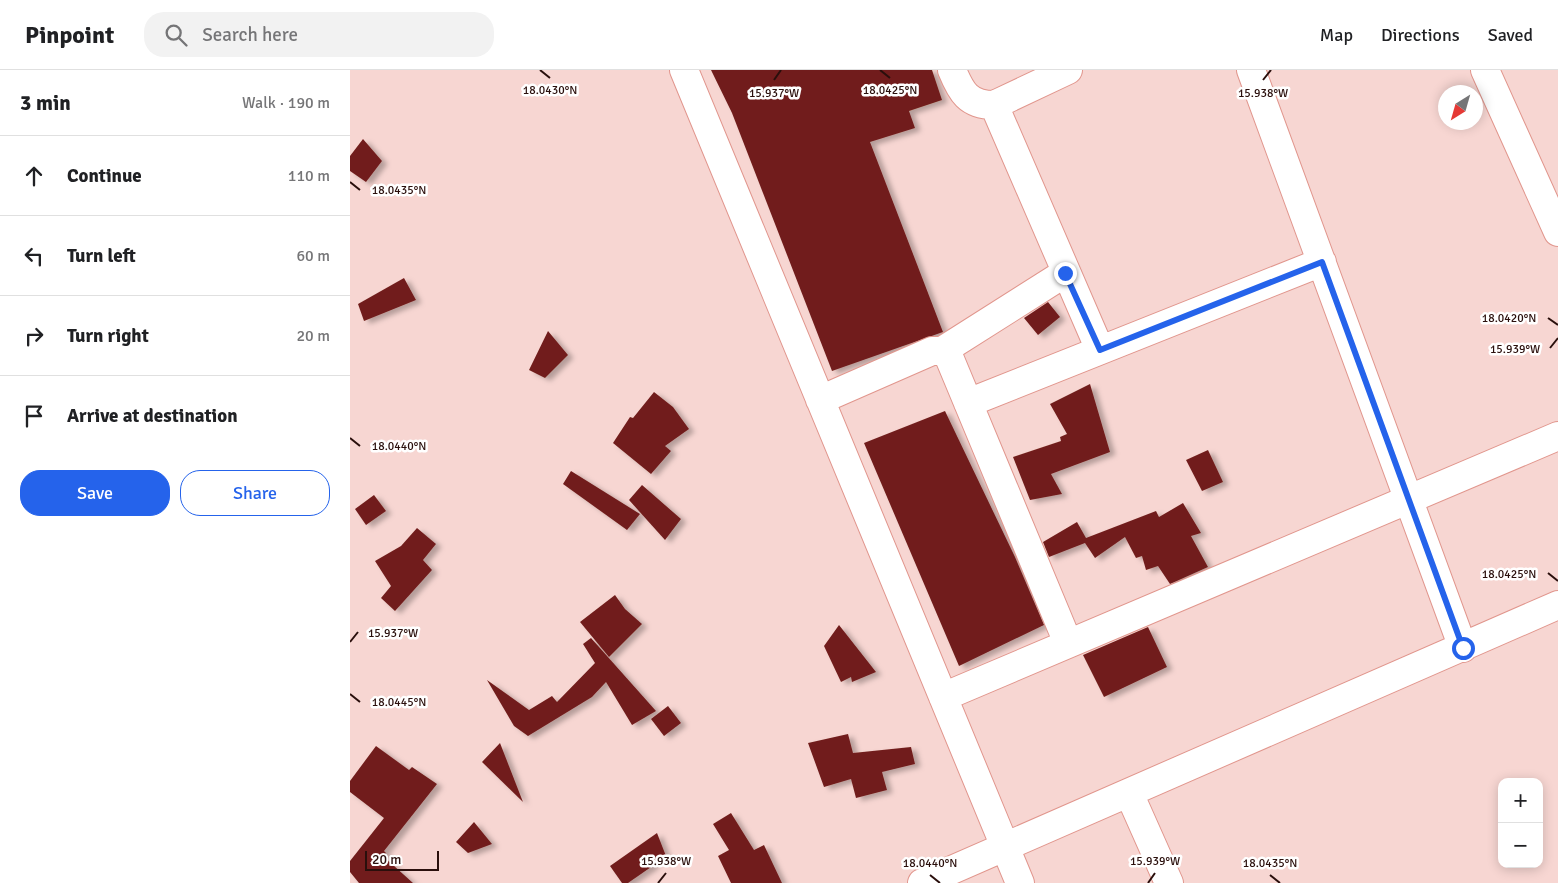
<!DOCTYPE html>
<meta charset="utf-8">
<style>
:root{--surface:#fff;--page:#f2f2f2;--text:#202124;--muted:#757577;--line:#e0e0e0;--accent:#2563eb}
body{margin:0;font-family:Signika,sans-serif;background:var(--page);color:var(--text)}
.controls{position:absolute;right:15px;bottom:15px;display:grid;overflow:hidden;border-radius:10px;box-shadow:0 2px 12px #0003}
.controls button{width:45px;height:45px;display:grid;place-items:center;padding:0;border:0;border-bottom:1px solid var(--line);background:var(--surface);color:var(--text);font:25px sans-serif}
.compass{position:absolute;left:1088px;top:15px;width:45px;height:45px;border-radius:50%;background:var(--surface);box-shadow:0 2px 12px #0003;rotate:217deg}
.scale{position:absolute;left:15px;bottom:12px;width:74px;box-sizing:border-box;padding-left:5px;border:2px solid #2a0f0c;border-top:0;font-size:14px;line-height:18px;white-space:nowrap;color:#2a0f0c;-webkit-text-stroke:4px #fff;paint-order:stroke}
.stop{position:absolute;width:15px;height:15px;margin:-11px;border:4px solid #2563eb;border-radius:50%;background:#fff}
.stop.end{background:#2563eb;border-color:#fff;box-shadow:0 1px 5px #0008}
.list{margin:0;padding:0;list-style:none}
h2{display:flex;justify-content:space-between;align-items:center;height:65px;margin:0;padding:0 20px;font-size:21px}
h2 small{font-size:16px;font-weight:400;color:var(--muted)}
.list li{display:grid;grid-template-columns:32px 1fr auto;gap:15px;align-items:center;box-sizing:border-box;height:80px;padding:0 20px;border-top:1px solid var(--line)}
.list b{display:block;font-size:19px;white-space:nowrap}
.list em{font-size:16px;font-style:normal;color:var(--muted)}
.actions{display:flex;gap:10px;padding:15px 20px}
.actions a{flex:1;padding:11px 0;border:1px solid var(--accent);border-radius:20px;text-align:center;font-size:18px;color:var(--accent)}
.actions .main{background:var(--accent);color:#fff}
.icon{flex:none;width:28px;height:28px;fill:none;stroke:currentColor;stroke-width:2;stroke-linecap:round;stroke-linejoin:round}
.map{position:relative;flex:none;width:1208px;height:813px;overflow:hidden}
header{display:flex;align-items:center;gap:30px;box-sizing:border-box;height:70px;padding:0 25px;background:var(--surface);border-bottom:1px solid var(--line)}
header strong{font-size:24px}
nav{display:flex;gap:28px;margin-inline-start:auto;font-size:18px}
.search{width:350px;height:45px;background:var(--page);display:flex;align-items:center;gap:12px;box-sizing:border-box;padding:0 18px;border-radius:20px;color:var(--muted);font-size:19px}
main{display:flex}
aside{flex:1;background:var(--surface)}
.map>svg:first-child{display:block}
</style>
<header>
<strong>Pinpoint</strong>
<div class="search"><svg class="icon" aria-label="search" viewBox="0 0 24 24"><circle cx="10" cy="10" r="6"/><path d="M15 15l6 6"/></svg>Search here</div>
<nav><a>Map</a><a>Directions</a><a>Saved</a></nav>
</header>
<main>
<aside>
<h2>3 min<small>Walk · 190 m</small></h2>
<ul class="list">
<li><svg class="icon" aria-label="ahead" viewBox="0 0 24 24"><path d="M12 20V5M6 11l6-6 6 6"/></svg><div><b>Continue</b></div><em>110 m</em></li>
<li><svg class="icon" aria-label="left" viewBox="0 0 24 24"><path d="M17 20v-9H6M10 6l-5 5 5 5"/></svg><div><b>Turn left</b></div><em>60 m</em></li>
<li><svg class="icon" aria-label="right" viewBox="0 0 24 24"><path d="M7 20v-9h11M14 6l5 5-5 5"/></svg><div><b>Turn right</b></div><em>20 m</em></li>
<li><svg class="icon" aria-label="arrive" viewBox="0 0 24 24"><path d="M6 21V4h12l-3 4 3 4H6"/></svg><div><b>Arrive at destination</b></div></li>
</ul>
<div class="actions"><a class="main">Save</a><a>Share</a></div>
</aside>
<div class="map">
<svg width="1208" height="813" viewBox="0 0 1208 813">
<defs>
<filter id="shadow"><feDropShadow dx="5.5" dy="3" stdDeviation="2.5" flood-color="#0004"/></filter>
</defs>
<rect width="100%" height="100%" fill="#f7d6d2"/>
<path fill="#711f1c" filter="url(#shadow)" d="M361,0h221l10,30 -33,11 6,17 -45,14 73,190 -111,39 -100,-258z
M13,69l19,22 -16,21 -16,-11v-15z
M54,208l12,22 -52,21 -6,-17z
M698,232l12,15 -22,18 -14,-17z
M198,261l20,24 -23,23 -16,-8z
M740,314l20,68 -59,22 11,20 -32,6 -17,-43 48,-16 -1,-4 7,-3 -17,-30z
M304,322l19,15 16,22 -24,17 6,5 -20,23 -38,-31 17,-26 3,1z
M595,341l70,146 29,68 -85,41 -95,-223z
M858,380l15,32 -21,9 -16,-31z
M221,401l69,43 -13,16 -64,-46z
M292,415l39,34 -16,21 -36,-40z
M24,425l12,16 -20,14 -11,-16z
M833,433l18,30 -10,3 17,31 -38,17 -12,-18 -12,4 -4,-14 -6,2 -11,-21 -30,21 -10,-15 -36,14 -6,-15 34,-20 9,16 70,-27 3,6z
M67,458l19,16 -13,16 9,10 -37,41 -14,-13 10,-12 -16,-25 26,-15z
M265,525l10,14 17,15 -33,33 -29,-35z
M489,555l37,47 -24,10 -1,-5 -10,5 -17,-36z
M798,557l19,40 -63,30 -21,-42z
M241,568l65,73 -24,14 -26,-43 -14,15 -64,39 -14,-10 -27,-46 42,30 23,-14 5,6 38,-39 -12,-19z
M318,636l13,17 -17,13 -13,-17z
M498,664l5,19 58,-6 4,17 -33,8 5,18 -31,8 -5,-19 -27,8 -16,-44z
M150,673l23,59 -41,-40z
M26,676l33,24 3,-3 25,17 -53,67 2,2 -3,3 30,27h-54l-9,-11v-11l34,-43 -34,-26v-11z
M381,743l23,37 10,-5 18,38h-51l-13,-27 11,-6 -16,-26z
M124,752l18,22 -24,9 -12,-11z
M307,763l9,23 -14,6 2,3 -26,18h-6l-12,-17z"/>
<g fill="none" stroke-linecap="round" stroke-linejoin="round">
<g stroke="#e1968d" stroke-width="30">
<path id="minor" d="M334,0l336,813
M602,0c9,22 16,35 42,35l74,-35
M901,0l212,578
M1135,0l73,162
M644,35l106,245
M592,281l123,-78
M470,330l112,-49h10l7,6 119,286
M618,333l354,-141
M593,627l615,-261
M779,723l40,90
M572,813l636,-278"/>
</g>
<use href="#minor" stroke="#fff" stroke-width="28"/>
</g>
<g fill="none" stroke-linecap="round" stroke-linejoin="round">
<path stroke="#2563eb" stroke-width="6" d="M715,203l35,77 222,-88 141,386"/>
</g>
<path fill="none" stroke="#2a0f0c" stroke-width="2" d="M190,0l10,8M530,0l10,8M424,10l7,-10M913,10l8,-10M0,112l10,8M1198,248l10,7M1200,278l8,-10M0,368l10,8M1198,503l10,8M0,572l8,-10M0,624l10,8M580,805l10,8M920,805l10,8M308,813l8,-10M798,813l7,-10"/>
<g font-size="12" text-anchor="middle" fill="#2a0f0c" stroke="#fff" stroke-width="5" stroke-linejoin="round" paint-order="stroke">
<text x="200" y="24">18.0430°N</text>
<text x="540" y="24">18.0425°N</text>
<text x="424" y="27">15.937°W</text>
<text x="913" y="27">15.938°W</text>
<text x="49" y="124">18.0435°N</text>
<text x="1159" y="252">18.0420°N</text>
<text x="1165" y="283">15.939°W</text>
<text x="49" y="380">18.0440°N</text>
<text x="1159" y="508">18.0425°N</text>
<text x="43" y="567">15.937°W</text>
<text x="49" y="636">18.0445°N</text>
<text x="316" y="795">15.938°W</text>
<text x="805" y="795">15.939°W</text>
<text x="580" y="797">18.0440°N</text>
<text x="920" y="797">18.0435°N</text>
</g>
</svg>
<div class="controls">
<button>+</button>
<button>−</button>
</div>
<svg class="compass" viewBox="-18 -18 36 36"><path d="M0-13l5 13h-10z" fill="#e53935"/><path d="M0 13l5-13h-10z" fill="#757577"/></svg>
<div class="scale">20 m</div>
<div class="stop" style="left:1113px;top:578px"></div>
<div class="stop end" style="left:715px;top:203px"></div>
</div>
</main>
